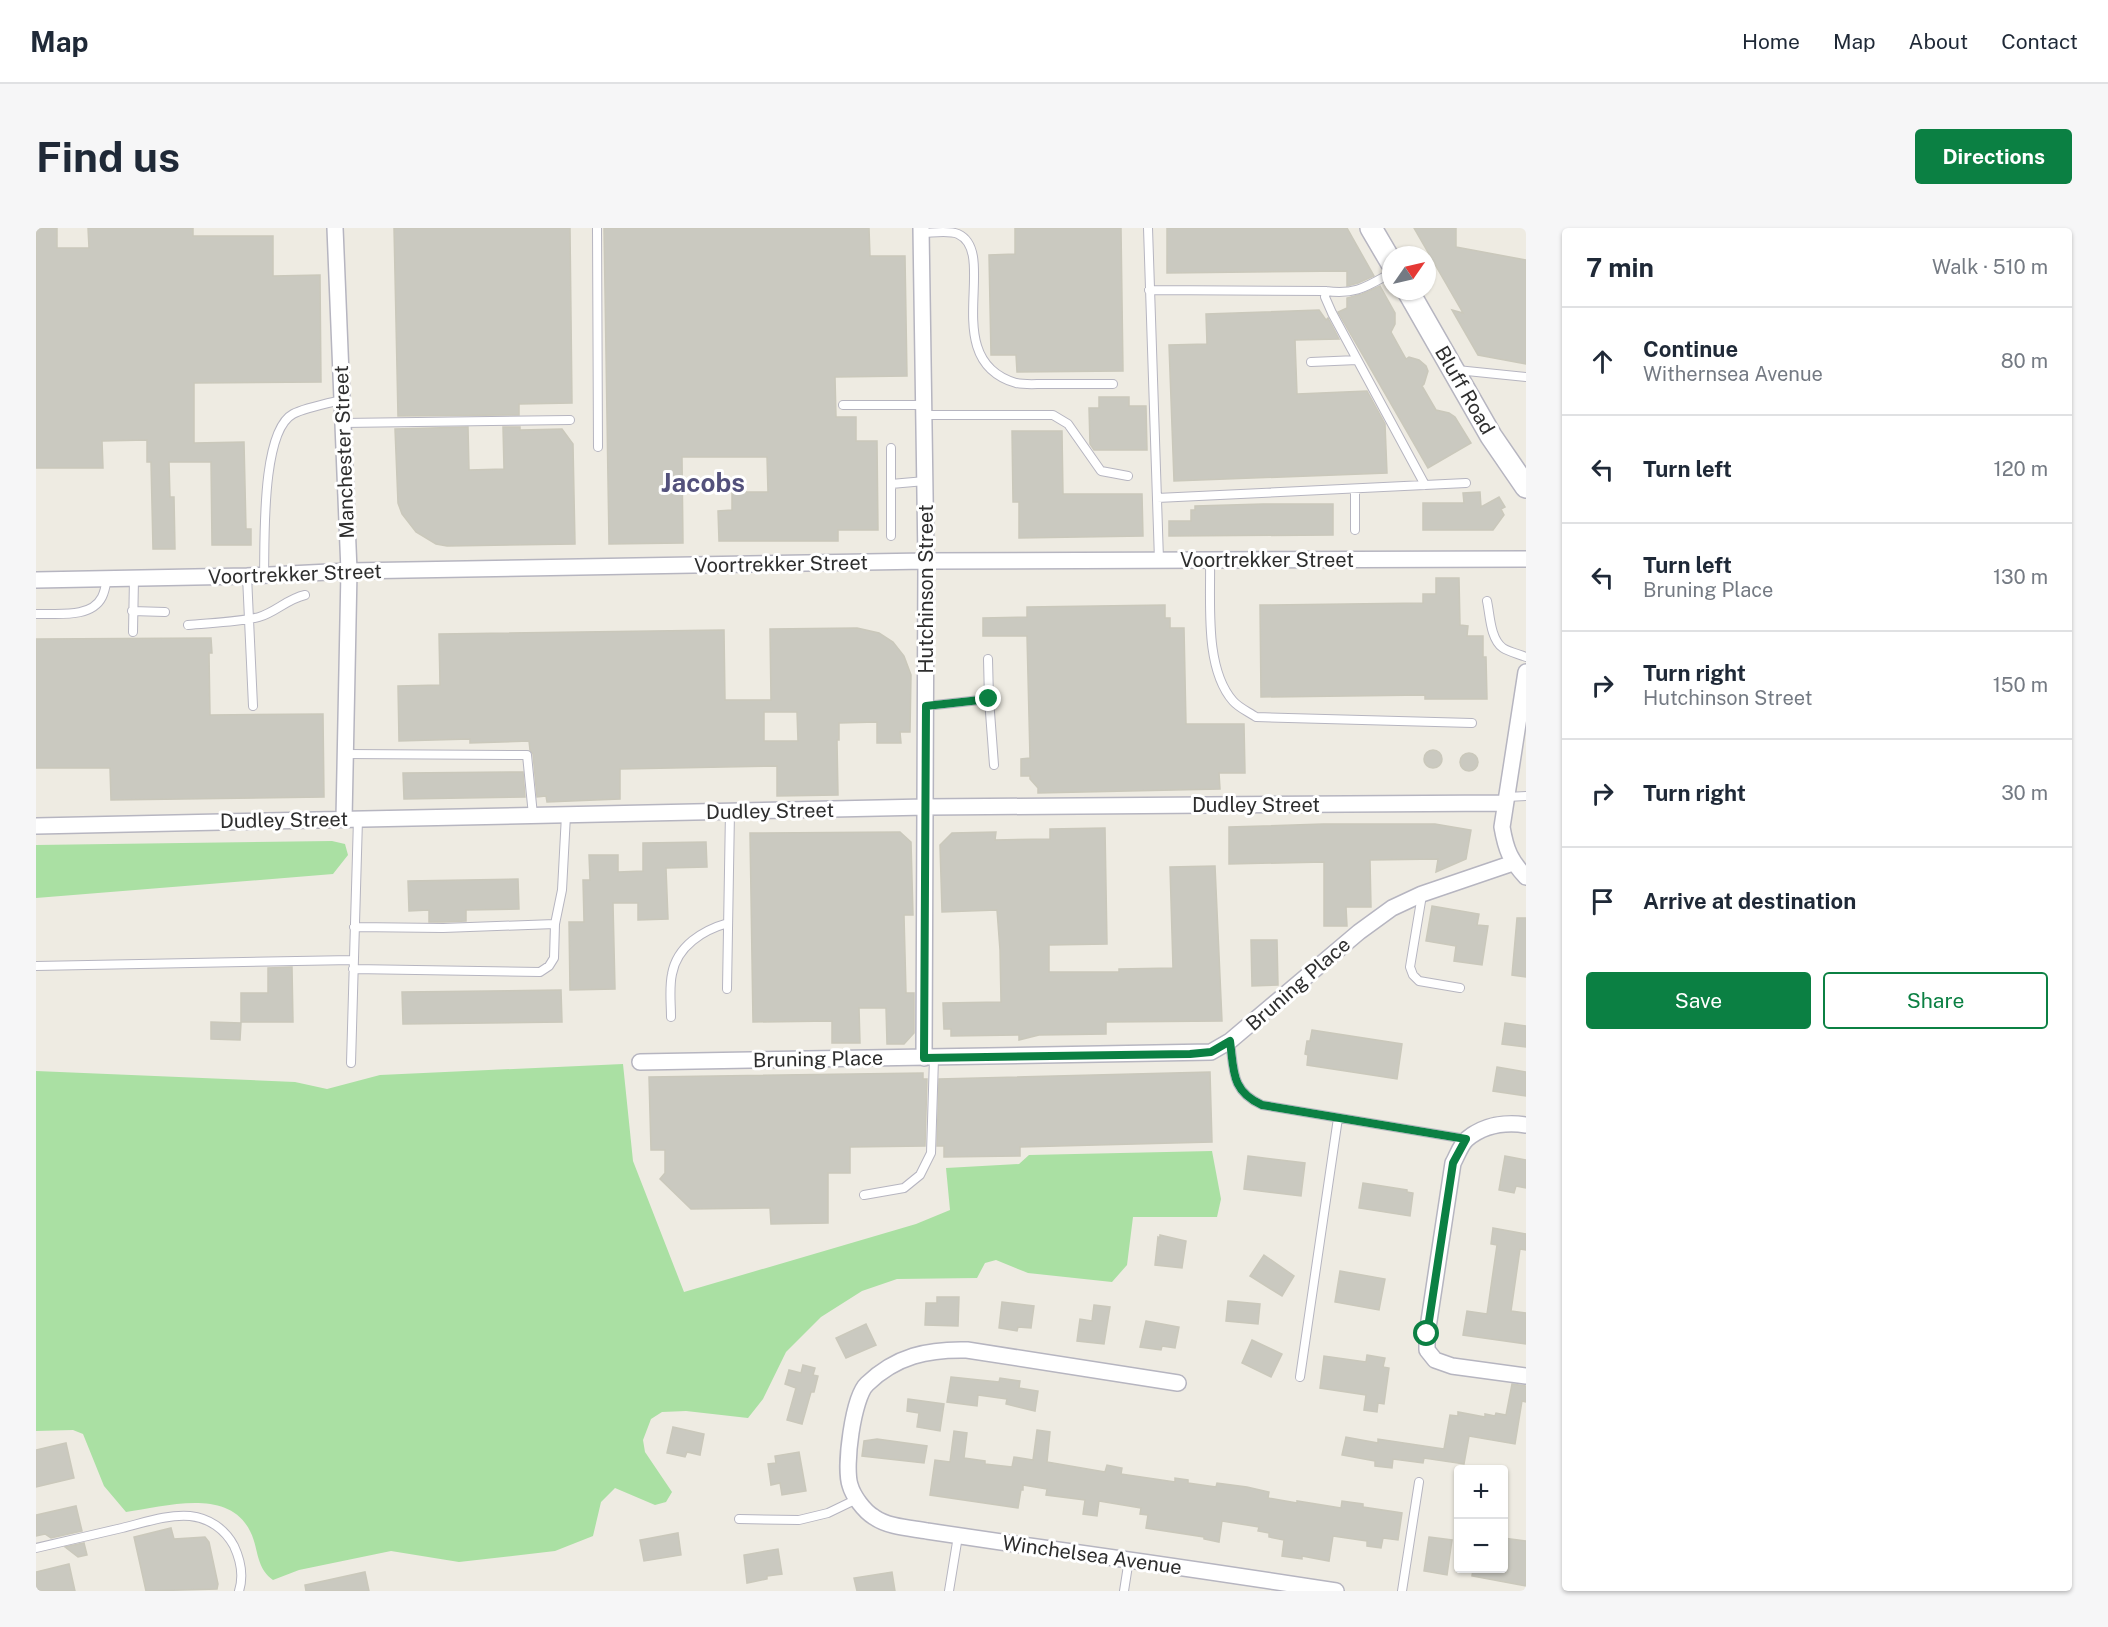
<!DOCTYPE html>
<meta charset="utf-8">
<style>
:root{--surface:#fff;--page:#f6f6f7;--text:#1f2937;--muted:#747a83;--line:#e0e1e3;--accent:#0b8043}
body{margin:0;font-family:"Public Sans",sans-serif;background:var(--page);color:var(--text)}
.controls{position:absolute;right:18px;bottom:18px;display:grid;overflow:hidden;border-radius:6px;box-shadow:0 2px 4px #0004}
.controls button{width:54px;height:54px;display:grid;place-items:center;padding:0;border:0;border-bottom:2px solid var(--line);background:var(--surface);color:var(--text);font:30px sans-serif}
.compass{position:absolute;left:1346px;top:18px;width:54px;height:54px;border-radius:50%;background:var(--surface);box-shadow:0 2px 4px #0004;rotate:56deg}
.stop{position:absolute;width:18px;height:18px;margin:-14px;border:4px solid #0b8043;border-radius:50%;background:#fff}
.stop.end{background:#0b8043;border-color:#fff;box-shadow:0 2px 6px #0008}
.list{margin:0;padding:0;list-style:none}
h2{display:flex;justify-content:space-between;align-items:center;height:78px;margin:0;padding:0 24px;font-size:26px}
h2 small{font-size:20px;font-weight:400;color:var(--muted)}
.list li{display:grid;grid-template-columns:39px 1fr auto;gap:18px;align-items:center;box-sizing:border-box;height:108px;padding:0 24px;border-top:2px solid var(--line)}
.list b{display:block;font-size:22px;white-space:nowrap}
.list p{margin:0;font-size:20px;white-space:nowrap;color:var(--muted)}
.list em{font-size:20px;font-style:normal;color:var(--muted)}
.actions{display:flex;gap:12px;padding:18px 24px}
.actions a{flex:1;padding:14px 0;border:2px solid var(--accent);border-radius:6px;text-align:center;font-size:21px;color:var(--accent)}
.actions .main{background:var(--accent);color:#fff}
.icon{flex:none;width:33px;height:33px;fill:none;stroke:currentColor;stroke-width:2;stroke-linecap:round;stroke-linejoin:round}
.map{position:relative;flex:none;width:1490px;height:1363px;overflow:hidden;border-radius:6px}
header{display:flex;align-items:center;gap:36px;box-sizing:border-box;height:84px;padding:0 30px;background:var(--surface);border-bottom:2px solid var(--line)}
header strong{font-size:28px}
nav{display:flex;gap:33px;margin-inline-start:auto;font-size:21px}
.intro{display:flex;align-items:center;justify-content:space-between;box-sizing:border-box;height:144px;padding:0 36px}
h1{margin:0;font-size:42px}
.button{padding:15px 27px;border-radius:6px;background:var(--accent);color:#fff;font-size:21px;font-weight:700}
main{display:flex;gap:36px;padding:0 36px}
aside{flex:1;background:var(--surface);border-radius:6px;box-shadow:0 2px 4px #0004}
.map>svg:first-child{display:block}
</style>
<header>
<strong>Map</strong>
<nav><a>Home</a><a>Map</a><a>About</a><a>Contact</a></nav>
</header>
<div class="intro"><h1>Find us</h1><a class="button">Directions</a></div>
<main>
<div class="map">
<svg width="1490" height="1363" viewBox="0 0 1490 1363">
<rect width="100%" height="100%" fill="#eeebe2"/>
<path fill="#aae0a3" d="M296,613l13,3 3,11 -15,19 -297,24v-53z
M587,836l10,97 51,131 232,-68 34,-14 -4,-42 73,-4 10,-9 183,-4 9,48 -4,18h-84l-6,48 -15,17 -84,-9 -32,-13 -11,3 -8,15 -80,1 -35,12 -41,26 -35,35 -23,47 -15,19 -62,-7 -24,1 -11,7 -8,21 2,12 27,40 -6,10 -11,3 -40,-17 -14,14 -8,34 -38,15 -96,11 -68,-11 -92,19 -26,10c-18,-13 -14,-32 -23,-49 -22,-44 -86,-24 -124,-19l-22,-26 -21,-52 -10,-4 -37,1v-360l259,11 32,7 53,-14z"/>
<path fill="#cac9c0" stroke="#cac8bb" stroke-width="1.5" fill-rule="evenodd" d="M0,0h21v20h32l-1,-20h105v8h80v40l47,-1 1,107 -127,1v60l50,-1 2,87h5v16h-39l-1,-83h-42l1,35h4l1,52h-22l-2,-87h-4v-22l-45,1 1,27h-67z
M358,0h176l2,175 -53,1v11l-121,1z
M568,0h265l1,28h35l2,120 -72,1 1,40h20v24h21l1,89h-40v11h-119l-1,-30 14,-1v-18h36l-1,-35h-85l1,86 -74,1z
M979,0h106l2,143 -106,1 -1,-17h-25l-2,-100 26,-1z
M1131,0h180l27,48 -16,7 -11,3v-15l-180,2z
M1378,0h42v19l70,13v104l-48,-9 -26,-45 11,3z
M1344,58l15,27v11l-4,8 15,27 3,-2 10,3 7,6 2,5 -4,13 -2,2 14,24 13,3 6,4 16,26 -43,25 -90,-156 9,-4v-10l15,-4z
M1283,82l7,10 2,-2 11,21 -44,1 2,54 70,-3 18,33 2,49 -213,8 -5,-136 38,-1 -1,-30z
M1063,169h30v9h17l1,44h-53l-4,-6 -1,-36h10z
M432,199l1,43 35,-1 -1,-42h17v3l42,-1 11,15 2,100 -128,2 -11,-2 -20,-12 -14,-18 -4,-11 -3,-74z
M976,203h50l1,63h79l1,42 -124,2v-36h-6z
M1444,264l1,15 18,-10 6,10 -4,2 3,6 -11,15h-70v-27h41l-1,-10z
M1227,276h70v31l-164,1v-15h22v-11h4v-4z
M1400,350h23l1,47 8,1 -1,10h16v21h3l1,42h-62v-4l-164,2 -1,-92 163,-2v-9h13z
M1129,377v13h5v10h14l2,96h58l1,49h-26l1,16 -182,4v-5l-8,-9v-3h-9v-17l9,-1 -3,-122h-44v-18l44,-1v-10z
M821,400l22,5 14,9 11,14 7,19 -1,57h-10l1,11h-24v-21l-38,1v17h-2l1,55 -61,1v-30l-157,3v30l-73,3 -1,-6 -9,1 -4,-43 -3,-4 -1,-9 -59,2v-4l-71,2 -1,-55 42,-1 -1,-51 285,-4 1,70h46l-1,-71zM728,484h33l1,29h-34z
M175,410l1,15h-3l1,62 113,-1 1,83 -213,3 -1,-32h-74v-129z
M1388 531a9 9 0 1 1 18 0a9 9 0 1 1-18 0Z
M1424 534a9 9 0 1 1 18 0a9 9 0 1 1-18 0Z
M487,544l2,25 -121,2 -1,-26z
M1287,596h112l36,6 -5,29 -30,13 2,-13 -68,1 1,47h-25l1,19h-23v-64l-95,2v-37z
M1069,600l2,116 -58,1v27h70v-3l54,-1 -3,-101 45,-1 7,155 -116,1v12l-67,1 -20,5v-5l-68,1v-7h-7l-1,-26 58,-1 -1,-52 -3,-40 -55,2 -2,-67 12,-12 44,-1 -1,8 55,-1v-10z
M864,604l11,10 2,73h-9l2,78h8v40l-10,11h-17l-1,-36h-27l1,35h-28v-22l-79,1 -3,-189z
M670,614l1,25 -41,1 2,51 -30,1v-17h-25l2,86 -45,1 -1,-68h15l-1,-42h7l-1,-25h29v17l25,-1v-28z
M482,651l1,30 -53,1v11l-23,1h-14v-12l-20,1 -1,-30z
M1396,678l47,8 -2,11 11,1 -6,39 -28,-4 2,-15 -30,-5z
M1481,690h9v59l-14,-2z
M1215,712h26l1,45 -26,1z
M256,739l1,55h-52v-29h27v-25z
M525,762l1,32 -159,2 -1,-32z
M175,794l30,1 -1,17 -29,-1z
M1469,795l21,3v21l-24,-3z
M1276,802l90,14 -5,35 -90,-14 1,-10 -3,-1 2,-13h3z
M1461,839l29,5v24l-33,-5z
M1174,844l2,70 -192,5v9l-76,1v-11h-7l2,-67z
M887,845v6h4l-2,67 -75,1v26h-22v50l-57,1 -1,-16 -79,1 -31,-30 5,-6v-23h-14l-2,-73z
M1212,928l57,7 -4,33 -57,-7z
M1469,928l21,4v28l-10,-2 -2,7 -15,-3z
M1327,955l44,7v2l6,1 -3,23 -51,-8z
M1457,1000l33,6v16l-6,-1 -9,62 15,2v31l-63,-9 4,-24 20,3 10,-69 -6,-1z
M1124,1007l26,6 -4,27 -27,-3 3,-28 2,1z
M1228,1027l30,21 -12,20 -32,-20z
M1304,1043l45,8 -6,31 -44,-8z
M901,1069h22l-1,29 -33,-1 1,-22h11z
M1192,1073l32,3 -2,20 -32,-3z
M966,1074l32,4 -3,22 -13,-1 -1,4 -18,-3z
M1058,1077l16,2 -6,37 -27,-3 3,-22 12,2z
M1110,1093l33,6 -4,21 -13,-2 -1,4 -21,-3z
M830,1096l10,21 -30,13 -10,-20z
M1216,1112l30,14 -11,23 -29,-14z
M1331,1127l18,3 -2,9 6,1 -5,36 -6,-1 -1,9 -13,-2 2,-15 -46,-7 4,-32 42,6z
M767,1137l12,3 -2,7 5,1 -4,16h-3l-9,32 -15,-4 9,-32 -11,-4 4,-14 12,3z
M915,1149l48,5 1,-4 20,3 -1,7 19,3 -3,20 -29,-7 1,-5 -29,-4 -1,11 -30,-4z
M1476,1156l14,2v16l-4,-1 -7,43 -46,-8 -5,28 -40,-6 -1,5 -30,-4 -1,9 -17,-2v-5l-33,-6 4,-18 32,6v-4l66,10 6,-34 8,1v-4l27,5v-3l10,2 1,-3 10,2z
M872,1171l36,5 -4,27 -23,-4 2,-14 -12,-2z
M637,1199l31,7 -4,21 -13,-3 -2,5 -18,-4z
M1001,1202l13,2 -3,30 58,10 2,-7 15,3 -1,6 54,8v-4l13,2v3l28,4 1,-4 30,4 22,5 -1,6 29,5v-2l44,7 1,-7 21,3v3l39,6 -4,27 -15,-2 -2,10 -14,-2v-5l-34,-5 -4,25 -27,-5v3l-20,-3 2,-16 -15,-3v-4l-11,-2 1,-4 -37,-6 -3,21 -15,-3v-2l-58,-9 2,-13 -8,-1 1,-6 -42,-7 -2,15 -14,-2 2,-14 -39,-5 1,-6 -24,-4v5h-2l-3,18 -88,-13 5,-35 15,2 4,-31 13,2 -3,25 21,3v3l27,3 2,-10 19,3z
M841,1211l50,7 -3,17 -62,-7 2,-15z
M30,1215l8,35 -38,9v-37z
M763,1224l7,39 -24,4 -2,-12 -9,2 -3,-21 8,-1 -1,-7z
M40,1278l6,25 -31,7 -6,-4 -9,2v-21z
M135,1300l3,11 31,-2 4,5 9,42 -1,5 -71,2 -12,-54z
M642,1305l3,22 -37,6 -4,-21z
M1393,1309l23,3 -5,35 -23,-4z
M1467,1310l23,3v45l-54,-10 1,-7h30z
M48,1315l3,12 -9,2 -13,-10z
M742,1321l4,25 -15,2v3l-20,4 -3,-28z
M33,1336l6,27h-39v-19z
M329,1344l4,19h-63l-1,-6z
M856,1344l3,19h-38l-3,-13z"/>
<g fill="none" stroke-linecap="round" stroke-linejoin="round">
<g stroke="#b6b5c0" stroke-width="10">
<path id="lane" d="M561,0l1,219
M1112,0l11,332
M885,5c11,0 28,-3 37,1 42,19 -21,126 58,149 9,2 19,1 28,1 23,0 46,0 69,0
M1113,62l177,1c29,4 40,-4 65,-18
M1290,63l-1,6 7,16 93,172
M1275,134l46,-2
M1421,142l69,7
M807,177h81
M888,187h129l15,9 33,47 27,5
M307,195l227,-3
M855,220v36l34,-3
M1319,261v41
M1121,270l309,-15
M855,308v-52
M1174,332c1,42 -6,108 23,141 6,7 16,11 23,16l216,6
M228,347c1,-34 -3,-144 29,-161 11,-6 36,-11 49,-14
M211,348l6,130
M1451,373c3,13 3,38 16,47 6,4 16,6 23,9
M96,383l33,1
M0,386c20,-1 55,5 66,-17 3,-6 4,-13 5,-19
M152,397c20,-2 53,-3 71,-8 17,-5 28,-18 46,-22
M97,404l1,-54
M953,471l5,66
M890,478l63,-7 -1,-40
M310,526l181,1 6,60
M1471,569l19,-1
M1386,667l-12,72 3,8 6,6 41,7
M318,699l89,1 112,-4
M0,738l317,-6
M317,741l187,3 9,-6 5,-8 1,-34 7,-34 4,-75
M691,761l3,-178
M635,789c0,-14 -2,-29 1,-43 5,-28 31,-44 56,-51
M1194,813c4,30 1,50 32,64l204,34
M315,835l7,-244
M828,967l40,-7 16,-13 11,-22 3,-95
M1264,1149l38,-259
M703,1291l60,1 29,-7 29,-14
M0,1320c29,-7 57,-13 86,-20 21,-5 46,-14 68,-12 19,2 35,13 44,30 7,15 10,29 5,45
M913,1363l9,-55
M1088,1363l5,-32
M1366,1363l17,-109"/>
</g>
<g stroke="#b6b5c0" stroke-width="18">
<path id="street" d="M299,0l14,343 -5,248
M885,0l5,333 -2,497
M0,352l211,-4 102,-5 577,-10 600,-2
M1490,444l-24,155c4,23 8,33 24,50
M0,598l890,-19 578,-4
M604,834l571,-10 19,-11 129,-109 33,-24 30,-14 91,-31
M1490,897c-20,-3 -42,0 -59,14 -6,5 -10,17 -14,24l-26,171v16l8,10 17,6 74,10
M1142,1155l-211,-33c-39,-1 -71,6 -100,34 -14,13 -23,83 -17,101 3,11 14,26 24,32 14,10 36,11 53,14 27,4 54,8 81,12 109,15 219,31 328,48"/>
</g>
<g stroke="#b6b5c0" stroke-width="24">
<path id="secondary" d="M1335,0l20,34
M1372,63l83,145 35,51"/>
</g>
<use href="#lane" stroke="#fff" stroke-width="8"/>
<use href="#street" stroke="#fff" stroke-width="15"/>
<use href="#secondary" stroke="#fff" stroke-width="21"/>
</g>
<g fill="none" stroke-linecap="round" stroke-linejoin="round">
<path stroke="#0b8043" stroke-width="8" d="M953,471l-63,7 -2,352 266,-4 21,-2 19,-11c4,30 1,50 32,64l204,34 -13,24 -26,171"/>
</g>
<g text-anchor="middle" stroke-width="6" stroke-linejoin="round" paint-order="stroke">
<g font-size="20" fill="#2e2e2e" stroke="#fff">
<text transform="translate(1429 162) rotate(60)" y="7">Bluff Road</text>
<text transform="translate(308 224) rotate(-92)" y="7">Manchester Street</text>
<text x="1231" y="339">Voortrekker Street</text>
<text transform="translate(745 336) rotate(-1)" y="7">Voortrekker Street</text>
<text transform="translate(259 346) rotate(-2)" y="7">Voortrekker Street</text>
<text transform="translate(890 361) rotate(-90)" y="7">Hutchinson Street</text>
<text x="1220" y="584">Dudley Street</text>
<text transform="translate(734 583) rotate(-1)" y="7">Dudley Street</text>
<text transform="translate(248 592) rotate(-1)" y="7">Dudley Street</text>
<text transform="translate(1262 756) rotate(-41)" y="7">Bruning Place</text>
<text transform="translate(782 831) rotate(-1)" y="7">Bruning Place</text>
<text transform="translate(1056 1327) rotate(8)" y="7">Winchelsea Avenue</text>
</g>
<g font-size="26" font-weight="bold" fill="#53517c" stroke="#fff">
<text x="667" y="264">Jacobs</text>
</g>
</g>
</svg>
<div class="controls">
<button>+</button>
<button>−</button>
</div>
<svg class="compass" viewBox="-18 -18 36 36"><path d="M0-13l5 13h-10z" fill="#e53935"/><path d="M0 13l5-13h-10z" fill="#747a83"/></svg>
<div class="stop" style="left:1391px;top:1106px"></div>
<div class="stop end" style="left:953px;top:471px"></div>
</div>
<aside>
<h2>7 min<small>Walk · 510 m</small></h2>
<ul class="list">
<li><svg class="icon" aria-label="ahead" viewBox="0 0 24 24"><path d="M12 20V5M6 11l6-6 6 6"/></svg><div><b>Continue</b><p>Withernsea Avenue</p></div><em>80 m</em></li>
<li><svg class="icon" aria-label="left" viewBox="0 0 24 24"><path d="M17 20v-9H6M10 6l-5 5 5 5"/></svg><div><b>Turn left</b></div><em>120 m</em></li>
<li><svg class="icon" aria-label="left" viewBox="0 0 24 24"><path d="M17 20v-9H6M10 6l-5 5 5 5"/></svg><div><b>Turn left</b><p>Bruning Place</p></div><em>130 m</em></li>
<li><svg class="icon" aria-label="right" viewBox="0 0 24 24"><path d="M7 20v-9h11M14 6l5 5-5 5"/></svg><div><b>Turn right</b><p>Hutchinson Street</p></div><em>150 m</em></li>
<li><svg class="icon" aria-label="right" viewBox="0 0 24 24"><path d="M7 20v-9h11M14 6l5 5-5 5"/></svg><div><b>Turn right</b></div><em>30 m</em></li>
<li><svg class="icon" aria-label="arrive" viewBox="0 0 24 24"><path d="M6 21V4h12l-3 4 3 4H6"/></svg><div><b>Arrive at destination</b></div></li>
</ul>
<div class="actions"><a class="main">Save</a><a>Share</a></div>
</aside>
</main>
